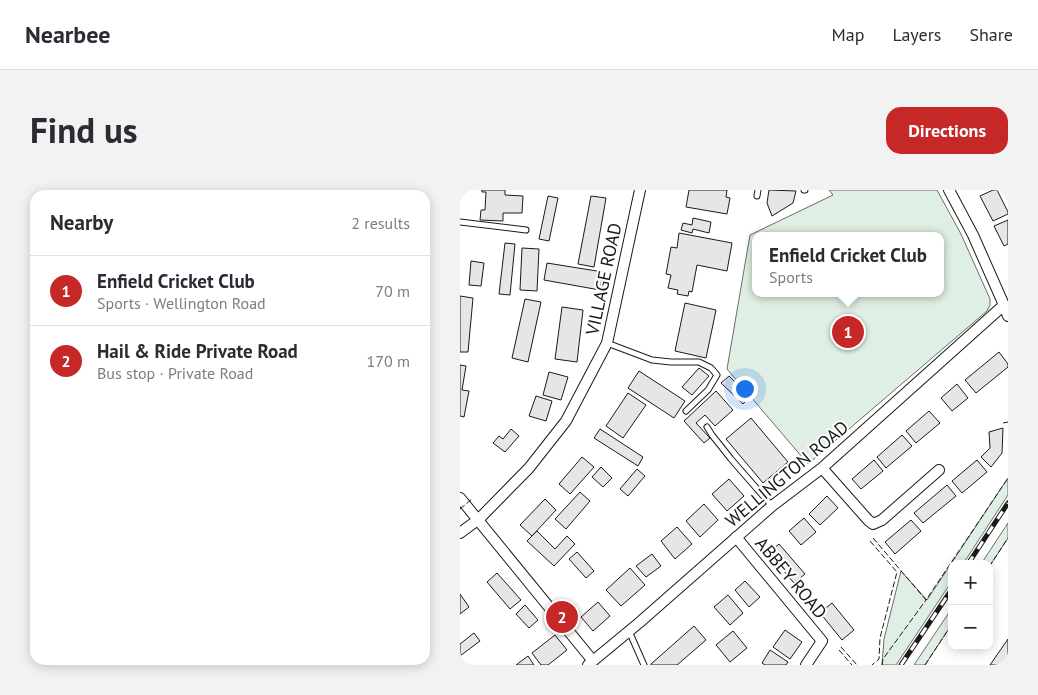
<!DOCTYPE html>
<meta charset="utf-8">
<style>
:root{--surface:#fff;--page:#f2f2f3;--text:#2b2b33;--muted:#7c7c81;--line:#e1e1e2;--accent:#c62828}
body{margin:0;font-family:"PT Sans",sans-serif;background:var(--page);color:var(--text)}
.controls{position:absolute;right:15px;bottom:15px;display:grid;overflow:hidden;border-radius:10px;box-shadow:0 2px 12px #0003}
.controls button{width:45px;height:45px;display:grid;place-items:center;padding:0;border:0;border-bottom:1px solid var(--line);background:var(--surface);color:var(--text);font:25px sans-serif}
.you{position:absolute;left:284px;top:198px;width:18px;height:18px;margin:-12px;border:4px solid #fff;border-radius:50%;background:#1a73e8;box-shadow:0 0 0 8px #1a73e833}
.badge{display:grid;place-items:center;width:32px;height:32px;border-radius:50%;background:var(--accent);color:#fff;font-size:16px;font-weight:700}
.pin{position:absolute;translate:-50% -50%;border:2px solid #fff;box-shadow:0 1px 5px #0006}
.popup{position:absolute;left:292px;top:42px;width:192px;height:65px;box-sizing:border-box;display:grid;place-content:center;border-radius:10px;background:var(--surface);filter:drop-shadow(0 1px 4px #0005);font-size:16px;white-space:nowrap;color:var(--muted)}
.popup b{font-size:19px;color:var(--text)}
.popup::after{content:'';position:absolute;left:50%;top:100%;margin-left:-10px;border:10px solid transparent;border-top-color:var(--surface)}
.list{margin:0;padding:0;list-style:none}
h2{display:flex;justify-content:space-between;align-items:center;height:65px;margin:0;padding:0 20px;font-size:21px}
h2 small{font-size:16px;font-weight:400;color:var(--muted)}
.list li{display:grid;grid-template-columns:32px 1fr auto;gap:15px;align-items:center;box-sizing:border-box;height:70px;padding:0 20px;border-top:1px solid var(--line)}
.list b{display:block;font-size:19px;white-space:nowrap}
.list p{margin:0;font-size:16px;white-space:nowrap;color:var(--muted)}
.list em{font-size:16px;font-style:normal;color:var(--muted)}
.map{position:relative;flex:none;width:548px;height:475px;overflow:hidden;border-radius:15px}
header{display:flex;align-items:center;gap:30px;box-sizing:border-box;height:70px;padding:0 25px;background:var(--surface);border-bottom:1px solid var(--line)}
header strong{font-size:24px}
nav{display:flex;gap:28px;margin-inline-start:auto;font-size:18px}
.intro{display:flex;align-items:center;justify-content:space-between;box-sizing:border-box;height:120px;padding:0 30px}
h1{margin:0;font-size:35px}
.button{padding:12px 22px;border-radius:15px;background:var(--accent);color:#fff;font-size:18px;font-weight:700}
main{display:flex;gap:30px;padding:0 30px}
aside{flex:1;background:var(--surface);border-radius:15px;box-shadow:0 2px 12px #0003}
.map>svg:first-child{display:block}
</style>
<header>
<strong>Nearbee</strong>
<nav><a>Map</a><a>Layers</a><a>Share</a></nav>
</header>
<div class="intro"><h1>Find us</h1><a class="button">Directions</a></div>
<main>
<aside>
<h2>Nearby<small>2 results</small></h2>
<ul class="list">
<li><span class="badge">1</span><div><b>Enfield Cricket Club</b><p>Sports · Wellington Road</p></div><em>70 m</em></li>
<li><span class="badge">2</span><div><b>Hail &amp; Ride Private Road</b><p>Bus stop · Private Road</p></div><em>170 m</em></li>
</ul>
</aside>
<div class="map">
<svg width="548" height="475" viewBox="0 0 548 475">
<rect width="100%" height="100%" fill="#fff"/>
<path fill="#e0efe3" stroke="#6a6a6a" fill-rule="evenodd" d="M369,0h108l24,44 29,65v6l-3,6 -179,153 -81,-95 23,-134 83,-40zM296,46h184v57h-184z
M548,288v17l-45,69h-11v17l-56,84h-14l2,-26 17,-68 26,29z
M548,333v15l-19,29v-3h-8z
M492,418v16l-27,41h-11z"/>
<path fill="#e6e6e6" stroke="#1a1a1a" d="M22,0h23v5l18,1 -1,17h-19v8l-23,-1 1,-10h4l1,-18h-4z
M229,0h38l-1,7 4,1 -3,16 -41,-7z
M309,0l27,1 -3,12 -21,13 -5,-13z
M533,0h4l11,22v2l-15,7 -13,-25z
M88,6l10,2 -9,43 -10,-2z
M131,6l15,2 -12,69 -16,-3z
M233,28l18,4 -2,11 -16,-4 -1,4 -11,-3 2,-7 9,2z
M548,30v24l-4,2 -10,-20z
M219,43l53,10 -5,28 -30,-6 -5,27 -3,-1 -1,5 -11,-2 1,-4 -10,-2 3,-13 -5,-1 5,-27 6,1z
M45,53l10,1 -5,51 -11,-1z
M62,58l17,1 -2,42 -17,-1z
M11,71l13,2 -3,23 -12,-1z
M87,73l56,9 -3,18 -56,-10z
M0,106l13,2 -5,54h-8z
M65,109l16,3 -13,60 -16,-4z
M225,113l31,7 -10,48 -31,-7z
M102,117l21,3 -6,52 -22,-3z
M539,162l9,12v3l-32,26 -11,-13z
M0,175l6,1 -4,24 7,1 -5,26 -4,-1z
M239,178l10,8 -17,19 -10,-8z
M179,181l46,30 -11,17 -46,-30z
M89,182l19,5 -7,23 -18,-5z
M269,186l21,21 -7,7 -22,-21z
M497,194l11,14 -16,13 -11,-13z
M256,201l17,19 -18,16 -10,-11 -9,8 14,15 -6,5 -20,-22z
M168,203l18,12 -23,33 -17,-12z
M76,206l16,5 -6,20 -17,-5z
M469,221l11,12 -24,20 -10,-12z
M291,228l37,44 -25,21 -37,-44z
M543,238l-1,25 -11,14 -10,-10 9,-9 -1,-16z
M51,239l8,7 -14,16 -12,-9 6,-7 4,3z
M140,239l43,28 -5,9 -44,-28z
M442,245l10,11 -26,22 -9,-11z
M122,267l12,10 -24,27 -11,-10z
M414,270l9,11 -22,18 -9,-10z
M517,270l10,12 -25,21 -10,-12z
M141,277l11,11 -9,9 -11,-10z
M177,279l8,7 -17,20 -8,-7z
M269,289l15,17 -17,15 -15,-17z
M487,295l9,11 -33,27 -9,-10z
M120,302l10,9 -24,28 -11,-10z
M367,306l11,12 -18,17 -11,-11z
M85,309l11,11 -24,26 -12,-11z
M244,314l14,16 -18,17 -14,-16z
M344,328l12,14 -15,13 -12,-14z
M451,330l10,11 -26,23 -10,-12z
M217,337l15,17 -17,15 -14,-18z
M77,341l18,18 12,-13 8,8 -21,22 -27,-25z
M319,354l26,30 -11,9 -26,-30z
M117,362l17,19 -8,7 -17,-19z
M192,364l9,12 -15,11 -10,-11z
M170,378l15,17 -24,21 -15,-16z
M37,383l24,27 -11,9 -23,-27z
M285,391l15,16 -11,10 -14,-17z
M0,404l9,13 -9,7z
M268,405l15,18 -13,12 -16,-18z
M138,412l12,14 -17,15 -12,-14z
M372,413l22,27 -12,10 -22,-27z
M65,415l13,15 -9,8 -13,-14z
M234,436l12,14 -29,25h-26v-1z
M325,440l17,12 -12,17 -17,-12z
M273,441l14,17 -17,14 -14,-17z
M14,443l6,8 -20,15v-12z
M95,445l12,15 -19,15h-7l-9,-12z
M548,449v26h-18z
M310,460l18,12 -2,3h-21l-3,-2z
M68,466l6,9h-18z"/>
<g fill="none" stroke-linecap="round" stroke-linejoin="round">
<g stroke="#1a1a1a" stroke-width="7">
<path id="service" d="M344,0h1
M297,6l1,-6
M0,32l66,8
M147,153l45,17 19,2h28l12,6 6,7 -9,15 -22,21
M247,237l5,8 19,24 41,47
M169,441l15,34"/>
</g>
<g stroke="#1a1a1a" stroke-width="12">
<path id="minor" d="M489,0l24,45 31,70 4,11
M362,278l46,52 5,4 9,-4 57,-50
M0,308l133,163
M0,343l19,-14 50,-51 37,-47 41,-78 33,-153
M276,347l86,104 -16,24
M128,475l52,-43 132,-116 50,-38 182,-163"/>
</g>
<use href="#service" stroke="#fff" stroke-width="5"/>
<use href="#minor" stroke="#fff" stroke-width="10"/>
<g stroke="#1a1a1a" stroke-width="5">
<path id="rail" d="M508,374l40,-61
M441,475l51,-76"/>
</g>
<use href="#rail" stroke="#fff" stroke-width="3" stroke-dasharray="9" stroke-linecap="butt"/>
<path stroke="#1a1a1a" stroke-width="1" stroke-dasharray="6 2.5" stroke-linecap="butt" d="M543,233l5,-1
M0,319l12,-10
M413,348l53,62 82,-122
M410,351l27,31 -17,66 -1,21 -7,6
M529,377l19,-29
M381,457l16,18
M379,460l13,15
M422,475l1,-6 43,-59
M465,475l27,-41"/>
</g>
<g text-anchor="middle" stroke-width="4" stroke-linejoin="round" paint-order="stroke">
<g font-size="18" fill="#1a1a1a" stroke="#fff">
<text transform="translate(144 89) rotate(-78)" y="6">VILLAGE ROAD</text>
<text transform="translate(327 284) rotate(-40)" y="6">WELLINGTON ROAD</text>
<text transform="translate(331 388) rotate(50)" y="6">ABBEY ROAD</text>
</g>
</g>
</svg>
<div class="controls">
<button>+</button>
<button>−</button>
</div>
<div class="you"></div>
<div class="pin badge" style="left:388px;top:142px">1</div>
<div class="popup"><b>Enfield Cricket Club</b>Sports</div>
<div class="pin badge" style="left:102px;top:427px">2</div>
</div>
</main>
